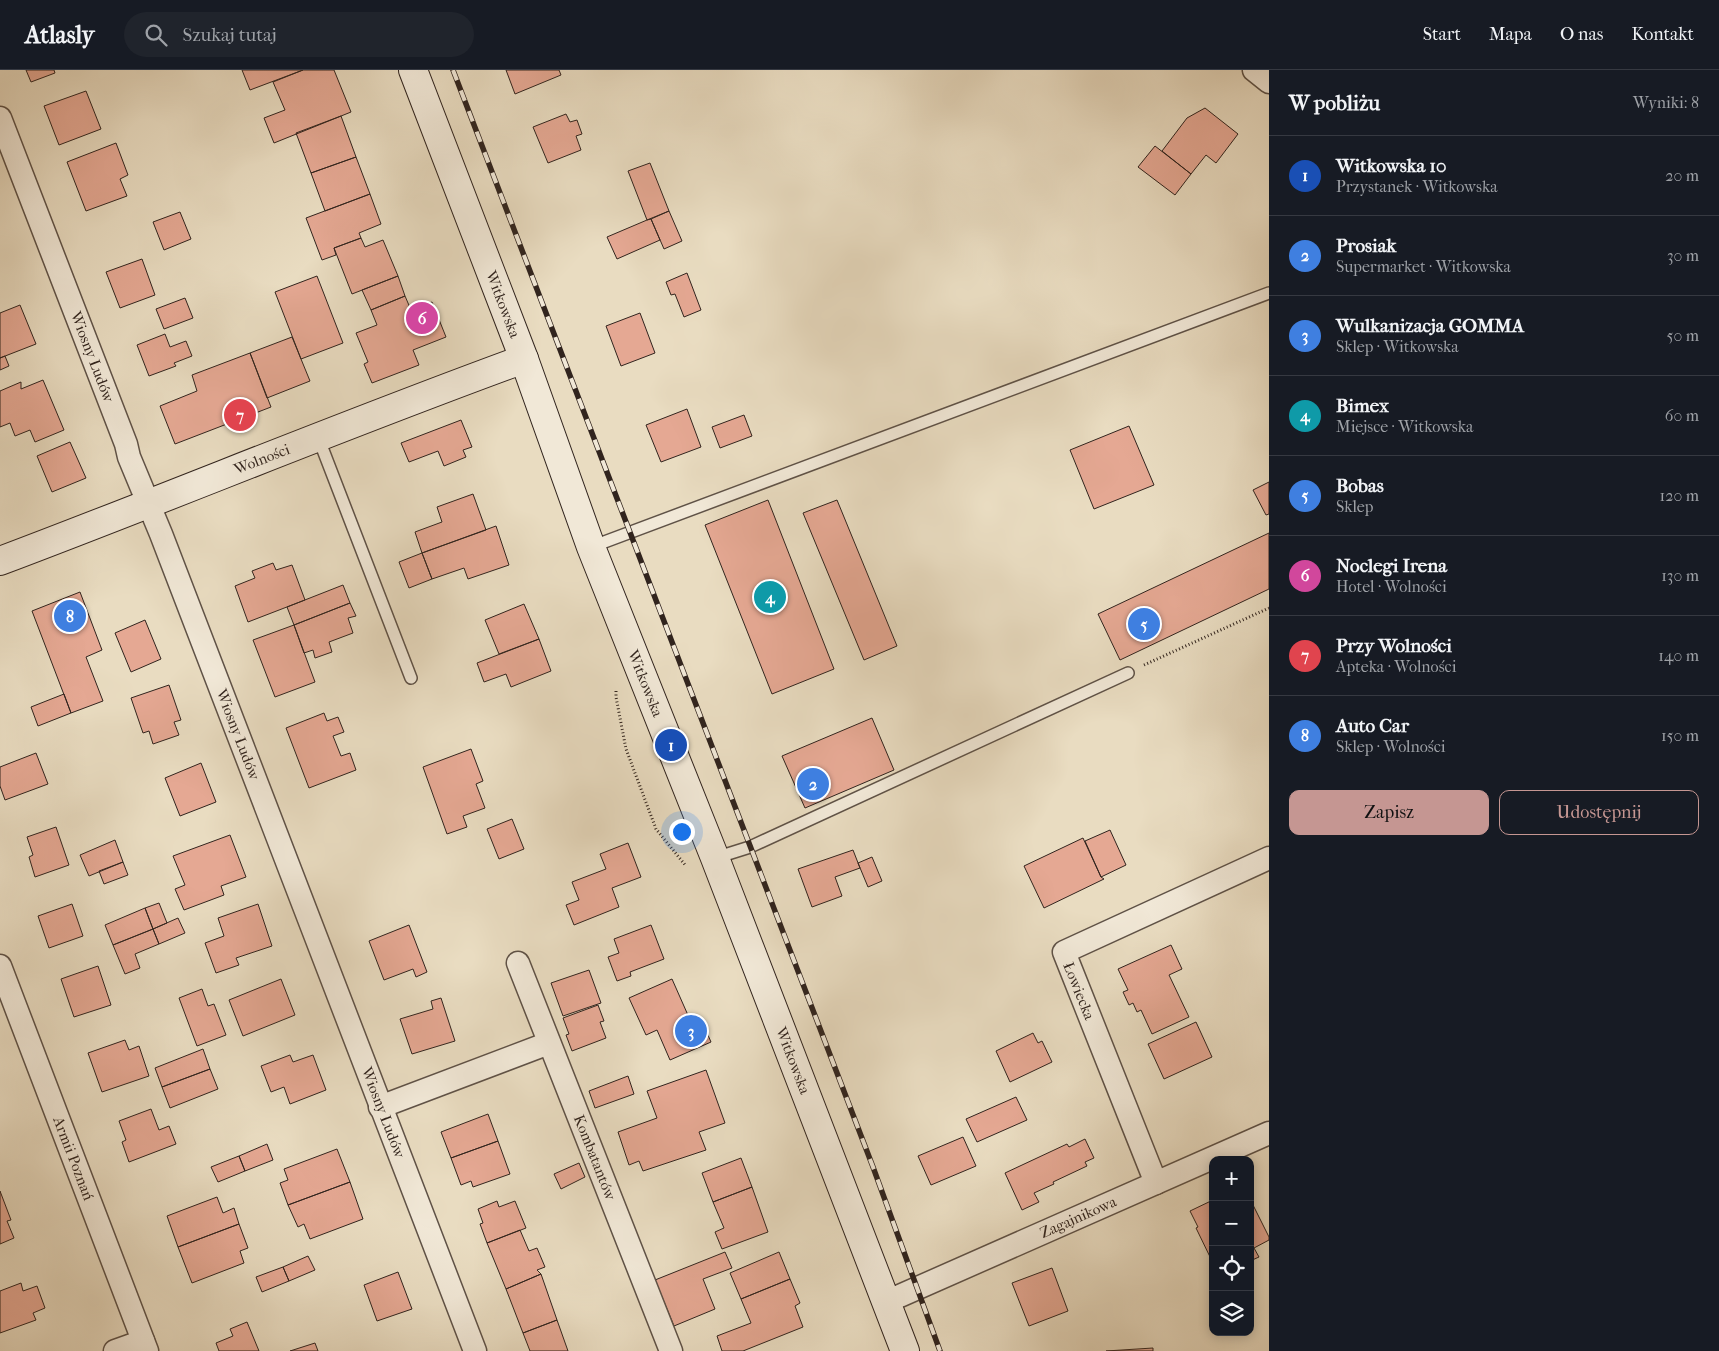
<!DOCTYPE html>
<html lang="pl">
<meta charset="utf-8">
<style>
:root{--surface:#171b24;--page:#20242c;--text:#f1f3f6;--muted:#9ea1a6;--line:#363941;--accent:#c59692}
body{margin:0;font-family:"IM FELL French Canon",serif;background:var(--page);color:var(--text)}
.controls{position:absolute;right:15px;bottom:15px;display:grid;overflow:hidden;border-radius:10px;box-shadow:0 2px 12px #0003}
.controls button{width:45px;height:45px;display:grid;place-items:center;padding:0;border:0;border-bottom:1px solid var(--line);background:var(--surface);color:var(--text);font:25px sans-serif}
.you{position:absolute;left:681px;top:761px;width:18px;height:18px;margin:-12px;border:4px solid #fff;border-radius:50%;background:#1a73e8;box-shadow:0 0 0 8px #1a73e833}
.badge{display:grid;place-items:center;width:32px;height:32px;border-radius:50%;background:var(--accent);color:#fff;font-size:16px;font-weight:700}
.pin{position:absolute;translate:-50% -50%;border:2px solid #fff;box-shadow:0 1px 5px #0006}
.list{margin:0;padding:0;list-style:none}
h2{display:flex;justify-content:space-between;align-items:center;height:65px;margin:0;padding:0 20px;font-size:21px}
h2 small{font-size:16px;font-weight:400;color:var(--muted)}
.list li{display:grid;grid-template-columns:32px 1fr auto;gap:15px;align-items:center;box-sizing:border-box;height:80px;padding:0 20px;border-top:1px solid var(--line)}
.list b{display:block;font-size:19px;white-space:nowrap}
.list p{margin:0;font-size:16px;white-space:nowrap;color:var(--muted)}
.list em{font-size:16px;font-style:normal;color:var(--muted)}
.actions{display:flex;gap:10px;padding:15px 20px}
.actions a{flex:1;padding:11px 0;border:1px solid var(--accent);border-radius:10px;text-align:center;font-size:18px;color:var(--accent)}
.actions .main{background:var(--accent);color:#111}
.icon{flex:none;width:28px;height:28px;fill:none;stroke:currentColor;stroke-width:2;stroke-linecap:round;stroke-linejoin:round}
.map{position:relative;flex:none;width:1269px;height:1281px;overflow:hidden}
header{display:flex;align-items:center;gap:30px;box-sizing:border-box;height:70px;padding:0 25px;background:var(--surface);border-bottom:1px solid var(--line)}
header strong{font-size:24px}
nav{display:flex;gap:28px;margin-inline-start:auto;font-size:18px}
.search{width:350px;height:45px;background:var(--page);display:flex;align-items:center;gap:12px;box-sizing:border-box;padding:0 18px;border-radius:28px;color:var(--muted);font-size:19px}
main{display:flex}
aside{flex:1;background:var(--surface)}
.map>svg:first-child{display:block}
</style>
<header>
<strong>Atlasly</strong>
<div class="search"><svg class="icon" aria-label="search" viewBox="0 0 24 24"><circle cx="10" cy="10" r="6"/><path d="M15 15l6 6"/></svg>Szukaj tutaj</div>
<nav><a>Start</a><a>Mapa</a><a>O nas</a><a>Kontakt</a></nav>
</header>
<main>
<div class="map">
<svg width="1269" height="1281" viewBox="0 0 1269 1281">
<rect width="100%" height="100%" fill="#e9dcc1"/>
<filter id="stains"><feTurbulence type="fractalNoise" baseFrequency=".004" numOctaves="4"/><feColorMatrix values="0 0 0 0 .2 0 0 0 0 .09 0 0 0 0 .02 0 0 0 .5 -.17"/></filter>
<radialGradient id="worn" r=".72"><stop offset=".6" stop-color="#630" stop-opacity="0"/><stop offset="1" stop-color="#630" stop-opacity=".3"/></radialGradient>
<path fill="#e5a893" stroke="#31241e" d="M26,0h28l1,3 -24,9z
M242,0h61l-53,20z
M303,0h31l17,42 -77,31 -10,-25 21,-8 -12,-28z
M506,0h53l2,5 -46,19z
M86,21l15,38 -42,16 -15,-39z
M1205,38l33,26 -22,29 -10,-8 -15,19 -29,-23 25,-33z
M566,44l4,8 7,-2 5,14 -6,2 5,14 -33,13 -15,-36z
M341,46l15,41 -45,16 -15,-40z
M116,73l12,32 -8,4 7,17 -41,15 -19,-49z
M1155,76l36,28 -16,21 -37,-28z
M356,87l14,37 -45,17 -14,-38z
M650,93l19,48 -22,9 -19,-49z
M370,124l11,30 -22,9 2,5 -27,10 2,7 -14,5 -16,-42z
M669,141l13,30 -18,8 -13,-30z
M180,142l11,27 -27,11 -11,-28z
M651,149l9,21 -43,19 -10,-22 40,-17z
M361,168l4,9 18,-7 15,36 -46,18 -18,-46z
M142,189l13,36 -35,13 -14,-36z
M687,203l14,37 -17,7 -9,-23 -4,1 -5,-13z
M317,206l26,67 -42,16 -26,-67z
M398,206l7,20 -34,14 -9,-20z
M405,226l6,14 21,-8 14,35 -33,13 6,15 -47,18 -8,-19 4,-2 -12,-29 21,-8 -6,-15z
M185,228l8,20 -29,11 -8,-20z
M20,235l16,39 -36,14v-45z
M640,243l15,40 -34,13 -15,-40z
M165,264l5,13 16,-6 6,15 -18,7 2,3 -27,10 -12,-31z
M292,267l18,44 -43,17 -17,-45z
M250,283l21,54 -96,37 -15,-38 37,-15 -5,-16z
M5,286l4,10 -9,4v-12z
M43,310l21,50 -29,12 -5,-12 -15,6 -5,-13 -10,4v-36l21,-9v7z
M687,339l14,38 -40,15 -15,-37z
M744,345l8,21 -32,12 -8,-21z
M461,350l11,27 -9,3 3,7 -22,9 -6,-15 -29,11 -8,-19z
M1129,356l25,59 -60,24 -24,-59z
M70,372l16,36 -34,14 -15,-36z
M1269,412v32l-3,1 -13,-25z
M473,424l13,36 -64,23 -7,-21 27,-10 -5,-15z
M768,430l66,169 -62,25 -67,-169z
M837,430l60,146 -33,14 -61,-147z
M496,456l13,39 -41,14 -4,-11 -32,11 -10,-26z
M1269,463v56l-149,71 -22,-46z
M422,483l10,26 -23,9 -10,-26z
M273,493l3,7 16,-5 13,35 -57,22 -13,-36 20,-8 -3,-7z
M343,515l7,18 -56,22 -7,-18z
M80,522l22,58 -16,7 17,44 -32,12 -39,-102z
M350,533l6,13 -8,2 5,15 -24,9 3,10 -17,6 -2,-8 -9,3 -10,-28z
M524,534l15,35 -40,15 -14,-34z
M145,550l16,39 -30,13 -16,-39z
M294,555l21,57 -40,15 -22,-57z
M539,569l12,32 -40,16 -5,-13 -22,8 -7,-19z
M169,615l12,35 -7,2 5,13 -26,9 -4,-13 -6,2 -12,-35z
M64,624l7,19 -33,13 -7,-19z
M324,643l3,8 11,-4 6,15 -11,4 8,20 9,-3 6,17 -47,18 -23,-60z
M872,648l22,52 -89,38 -23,-52z
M471,679l12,32 -7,3 9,24 -22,8 4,11 -20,7 -24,-67z
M36,683l12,31 -43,16 -5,-14v-19z
M201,693l15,39 -36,14 -15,-38z
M512,749l12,30 -25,10 -12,-30z
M56,757l13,38 -34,12 -6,-20 4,-2 -6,-18z
M1110,760l16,35 -25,12 -16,-36z
M230,765l16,42 -25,9 3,9 -40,15 -9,-21 10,-4 -12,-29z
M1083,768l18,39 3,2 -60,29 -20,-42z
M115,770l8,22 -34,14 -9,-21z
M628,773l13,34 -29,11 7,19 -45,18 -8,-20 13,-5 -7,-18 34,-13 -6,-15z
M853,780l7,18 -25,9 7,19 -30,11 -14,-38z
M872,787l10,24 -14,6 -10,-24z
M123,792l5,13 -24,9 -5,-13z
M159,833l8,20 -14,6 -8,-21z
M72,834l11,32 -34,12 -11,-32z
M258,834l14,42 -36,12 3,7 -23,8 -11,-30 19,-7 -6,-18z
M145,838l8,21 -40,16 -8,-20z
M178,848l7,15 -26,11 -6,-15z
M409,855l18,47 -11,5 -3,-8 -29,11 -15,-39z
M651,855l13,34 -34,13 1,4 -14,5 -9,-24 11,-4 -5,-14z
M153,859l6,15 -24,10 5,14 -15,6 -12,-29z
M1171,875l11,24 -13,6 20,42 -37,17 -11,-24 -4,2 -4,-9 -4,2 -6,-13 5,-2 -10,-21z
M98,896l13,39 -37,12 -13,-38z
M589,900l12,33 -38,13 -12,-33z
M281,909l14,36 -52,21 -14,-36z
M672,909l19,43 9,-5 11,25 -41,18 -13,-30 -11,5 -17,-37z
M202,919l6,17 6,-2 12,31 -29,11 -18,-48z
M441,928l14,43 -43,13 -12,-35 33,-10 -2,-8z
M598,935l6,16 -4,1 6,16 -34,13 -6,-16 3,-1 -6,-16z
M1196,952l16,35 -48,22 -16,-35z
M1033,963l5,10 4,-2 10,21 -42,20 -14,-31z
M125,970l4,10 10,-4 10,30 -47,16 -14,-39z
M203,979l7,20 -48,18 -7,-19z
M290,985l3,7 20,-7 13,35 -36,14 -6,-17 -13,5 -10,-26z
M210,999l8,20 -48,19 -8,-21z
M706,1000l19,53 -26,9 7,18 -63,21 -4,-10 -10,4 -11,-33 39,-14 -10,-27z
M628,1006l6,18 -39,14 -6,-17z
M1016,1027l11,23 -50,22 -11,-23z
M151,1039l8,21 10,-4 7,18 -47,18 -7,-20 4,-2 -7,-19z
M488,1044l10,27 -47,17 -10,-26z
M963,1067l13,29 -45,19 -13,-29z
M1085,1069l9,19 -9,4 2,4 -34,16 1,2 -20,9 5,9 -17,8 -17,-37 62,-29 2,3z
M498,1071l12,33 -37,13 -2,-6 -10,4 -10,-27z
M267,1074l6,16 -28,11 -6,-15z
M337,1079l13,33 -62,23 -8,-22 8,-3 -4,-11z
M239,1086l6,15 -27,11 -7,-15z
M741,1088l11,29 -39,15 -11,-29z
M579,1093l6,14 -24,12 -7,-15z
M350,1112l13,37 -53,20 -6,-15 -6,3 -10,-22z
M752,1117l16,45 -46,17 -7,-17 9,-4 -11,-26z
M0,1121l11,29 -4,1 7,17 -14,6z
M217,1127l6,16 11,-5 5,16 -61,23 -11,-31z
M1250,1129l19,38v3l-15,8 5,9 -9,4z
M1213,1130v63l-17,-35 2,-1 -8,-16z
M497,1131l2,6 16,-6 11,27 -39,15 -7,-19 3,-1 -5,-14z
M239,1154l9,24 -8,3 4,12 -52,20 -14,-36z
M520,1160l9,21 8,-3 8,19 -8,3 4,4 -35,15 -19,-46z
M725,1182l7,16 -29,11 12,30 -41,17 -19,-46z
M779,1182l11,27 -49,20 -11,-26z
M308,1186l7,14 -26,11 -6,-14z
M283,1197l6,14 -27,11 -6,-15z
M1052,1198l16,43 -39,15 -17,-43z
M398,1202l14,37 -35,12 -13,-36z
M541,1204l16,46 -34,13 -17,-44z
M790,1209l10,24 -5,3 8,21 -60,24h-21l-5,-15 34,-13 -10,-24z
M21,1213l2,8 14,-5 8,22 -12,5 3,7 -36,13v-42z
M557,1250l11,31h-38l-7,-18z
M247,1252l12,29h-40l-3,-8 17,-7 -3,-7z
M315,1273l3,8h-28z
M1153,1278v3h-47z"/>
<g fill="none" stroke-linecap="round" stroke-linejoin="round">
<g stroke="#5f5247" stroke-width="14">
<path id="lane" d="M318,367l93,241
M591,477l678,-254
M715,788l35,-11 378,-174"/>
</g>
<g stroke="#5f5247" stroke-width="25">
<g id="street">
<path d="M1254,0l15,12"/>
<path id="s1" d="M0,48l126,326 3,13 32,77 314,817"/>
<path id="s2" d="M518,893l153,388"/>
<path id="s3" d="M0,896l147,385"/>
<path d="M380,1037l169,-64"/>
<path d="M1156,1113l-92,-231 205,-94"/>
<path id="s4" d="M886,1232l383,-169"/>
<path d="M115,1281l28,-10"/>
</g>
</g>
<g stroke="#31241e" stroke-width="30">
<g id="secondary">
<path id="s5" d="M413,0l111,289 67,188 124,311 190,493"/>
<path id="s6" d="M0,491c175,-66 348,-138 524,-202"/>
</g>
</g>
<path stroke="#31241e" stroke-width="3" stroke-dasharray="1 2.5" stroke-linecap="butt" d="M1144,595l125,-57
M616,621v6l10,52 30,80 30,37"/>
<use href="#lane" stroke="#f1e8d7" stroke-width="11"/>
<use href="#street" stroke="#f1e8d7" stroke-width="22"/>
<use href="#secondary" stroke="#f1e8d7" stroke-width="28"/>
<g stroke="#31241e" stroke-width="5.5">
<path id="rail" d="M453,0l420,1097 67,184"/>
</g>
<use href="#rail" stroke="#f1e8d7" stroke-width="4" stroke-dasharray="11" stroke-linecap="butt"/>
</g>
<g text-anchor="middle" stroke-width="4" stroke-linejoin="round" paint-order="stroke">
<g font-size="15" fill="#31241e" stroke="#f1e8d7">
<text dy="5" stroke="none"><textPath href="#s5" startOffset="251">Witkowska</textPath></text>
<text dy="5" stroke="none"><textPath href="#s1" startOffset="256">Wiosny Ludów</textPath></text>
<text dy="5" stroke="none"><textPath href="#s6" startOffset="281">Wolności</textPath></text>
<text dy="5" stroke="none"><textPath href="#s5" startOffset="656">Witkowska</textPath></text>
<text dy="5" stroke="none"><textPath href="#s1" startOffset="661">Wiosny Ludów</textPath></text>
<text transform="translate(1079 921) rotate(68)" y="5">Łowiecka</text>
<text dy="5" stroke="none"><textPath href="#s5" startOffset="1061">Witkowska</textPath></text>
<text dy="5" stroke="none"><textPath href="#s1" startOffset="1066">Wiosny Ludów</textPath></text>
<text dy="5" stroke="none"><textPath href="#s2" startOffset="209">Kombatantów</textPath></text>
<text dy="5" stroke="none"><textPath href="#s3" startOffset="206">Armii Poznań</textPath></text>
<text dy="5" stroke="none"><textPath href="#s4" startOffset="210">Zagajnikowa</textPath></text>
</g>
</g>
<rect width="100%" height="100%" filter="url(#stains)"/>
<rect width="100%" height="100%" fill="url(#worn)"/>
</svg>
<div class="controls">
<button>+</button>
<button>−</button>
<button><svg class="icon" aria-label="locate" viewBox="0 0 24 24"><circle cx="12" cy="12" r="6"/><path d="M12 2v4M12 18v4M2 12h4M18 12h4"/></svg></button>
<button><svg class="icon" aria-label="layers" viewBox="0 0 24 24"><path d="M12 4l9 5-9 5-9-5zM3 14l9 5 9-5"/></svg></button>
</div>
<div class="you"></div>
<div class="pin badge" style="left:671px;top:675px;background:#1a4fb4">1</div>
<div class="pin badge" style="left:813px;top:714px;background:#3f7fe0">2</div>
<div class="pin badge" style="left:691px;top:961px;background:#3f7fe0">3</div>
<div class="pin badge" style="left:770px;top:527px;background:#0f9aa8">4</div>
<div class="pin badge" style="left:1144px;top:554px;background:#3f7fe0">5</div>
<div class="pin badge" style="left:422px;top:248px;background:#d1479c">6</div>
<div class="pin badge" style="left:240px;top:345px;background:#e0444e">7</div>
<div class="pin badge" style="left:70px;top:546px;background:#3f7fe0">8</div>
</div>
<aside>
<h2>W pobliżu<small>Wyniki: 8</small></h2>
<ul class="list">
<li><span class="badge" style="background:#1a4fb4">1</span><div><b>Witkowska 10</b><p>Przystanek · Witkowska</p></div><em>20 m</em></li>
<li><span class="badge" style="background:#3f7fe0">2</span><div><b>Prosiak</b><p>Supermarket · Witkowska</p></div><em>30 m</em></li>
<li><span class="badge" style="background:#3f7fe0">3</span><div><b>Wulkanizacja GOMMA</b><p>Sklep · Witkowska</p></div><em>50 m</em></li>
<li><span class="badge" style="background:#0f9aa8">4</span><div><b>Bimex</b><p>Miejsce · Witkowska</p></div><em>60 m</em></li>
<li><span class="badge" style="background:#3f7fe0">5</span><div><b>Bobas</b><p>Sklep</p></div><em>120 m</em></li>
<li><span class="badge" style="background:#d1479c">6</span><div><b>Noclegi Irena</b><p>Hotel · Wolności</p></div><em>130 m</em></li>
<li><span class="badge" style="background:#e0444e">7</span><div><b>Przy Wolności</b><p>Apteka · Wolności</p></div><em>140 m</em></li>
<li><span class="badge" style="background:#3f7fe0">8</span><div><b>Auto Car</b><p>Sklep · Wolności</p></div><em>150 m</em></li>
</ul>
<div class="actions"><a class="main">Zapisz</a><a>Udostępnij</a></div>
</aside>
</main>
